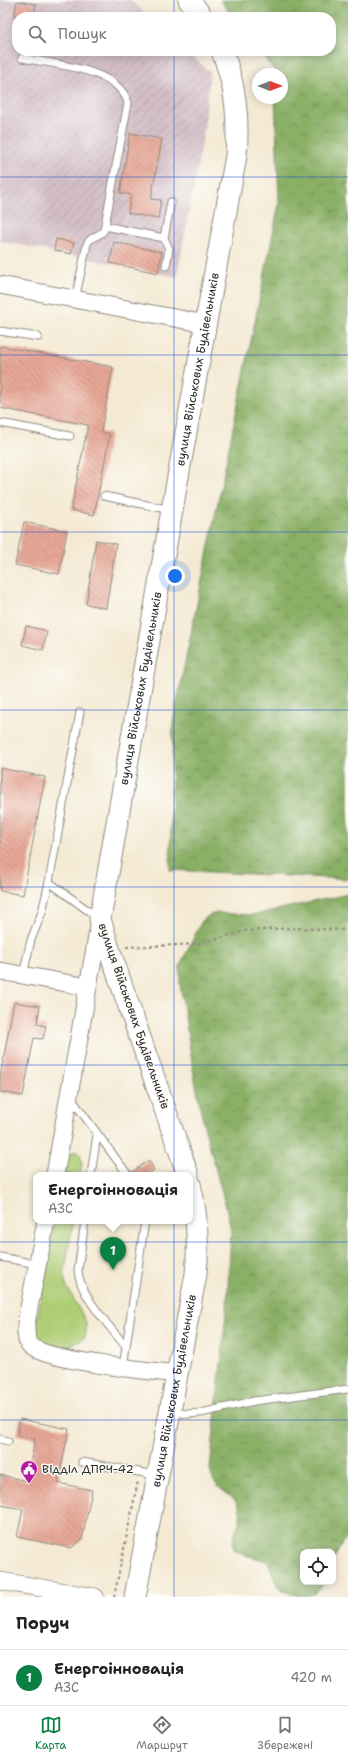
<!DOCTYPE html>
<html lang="uk">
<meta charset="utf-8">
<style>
:root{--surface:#fff;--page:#f2f2f2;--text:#222;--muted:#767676;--line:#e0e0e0;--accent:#0b8043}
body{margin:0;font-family:"Shantell Sans",sans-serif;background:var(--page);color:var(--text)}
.controls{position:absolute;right:12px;bottom:12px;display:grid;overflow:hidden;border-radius:8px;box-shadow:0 2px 10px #0003}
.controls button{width:36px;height:36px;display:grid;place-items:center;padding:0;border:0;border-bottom:1px solid var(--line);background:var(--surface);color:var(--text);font:20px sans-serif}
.compass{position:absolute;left:252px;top:68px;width:36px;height:36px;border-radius:50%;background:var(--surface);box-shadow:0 2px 10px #0003;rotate:90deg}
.you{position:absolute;left:175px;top:576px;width:14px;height:14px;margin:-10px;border:3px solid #fff;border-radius:50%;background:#1a73e8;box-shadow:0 0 0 6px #1a73e833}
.badge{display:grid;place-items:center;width:26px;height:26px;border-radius:50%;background:var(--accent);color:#fff;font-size:13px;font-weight:700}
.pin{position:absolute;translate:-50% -33px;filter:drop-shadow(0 1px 2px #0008)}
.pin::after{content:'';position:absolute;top:21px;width:14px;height:12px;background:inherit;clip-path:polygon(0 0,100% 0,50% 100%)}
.popup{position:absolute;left:33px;top:1172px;width:160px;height:52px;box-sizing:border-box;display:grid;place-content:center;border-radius:8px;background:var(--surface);filter:drop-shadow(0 1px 3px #0005);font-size:13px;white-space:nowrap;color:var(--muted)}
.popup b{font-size:15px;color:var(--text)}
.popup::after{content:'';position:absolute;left:50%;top:100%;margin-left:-8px;border:8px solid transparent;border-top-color:var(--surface)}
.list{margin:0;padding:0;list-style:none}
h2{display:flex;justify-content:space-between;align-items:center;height:52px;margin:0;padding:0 16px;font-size:17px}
h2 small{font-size:13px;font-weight:400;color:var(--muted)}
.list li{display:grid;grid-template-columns:26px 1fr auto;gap:12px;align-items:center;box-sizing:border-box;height:56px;padding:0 16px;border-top:1px solid var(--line)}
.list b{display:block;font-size:15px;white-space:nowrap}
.list p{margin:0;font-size:13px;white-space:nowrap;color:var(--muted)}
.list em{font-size:13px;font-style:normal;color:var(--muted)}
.icon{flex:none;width:22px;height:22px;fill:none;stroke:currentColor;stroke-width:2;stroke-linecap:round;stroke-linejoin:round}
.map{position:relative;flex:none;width:348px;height:1597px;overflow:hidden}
.search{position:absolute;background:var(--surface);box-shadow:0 2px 10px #0003;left:12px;right:12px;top:12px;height:44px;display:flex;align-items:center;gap:10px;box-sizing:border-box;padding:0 14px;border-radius:16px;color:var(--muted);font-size:15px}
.sheet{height:108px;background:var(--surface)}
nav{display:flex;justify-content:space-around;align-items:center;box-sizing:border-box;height:56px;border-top:1px solid var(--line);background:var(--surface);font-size:11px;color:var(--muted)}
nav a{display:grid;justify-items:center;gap:2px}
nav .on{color:var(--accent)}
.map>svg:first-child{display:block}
</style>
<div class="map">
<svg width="348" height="1597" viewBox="0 0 348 1597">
<defs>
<pattern id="industrial-furrows" width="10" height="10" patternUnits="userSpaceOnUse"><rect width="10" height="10" fill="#d2bdc6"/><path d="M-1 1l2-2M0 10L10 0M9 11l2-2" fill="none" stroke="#b4a3aa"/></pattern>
<pattern id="forest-crowns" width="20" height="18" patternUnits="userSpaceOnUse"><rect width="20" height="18" fill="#8ab066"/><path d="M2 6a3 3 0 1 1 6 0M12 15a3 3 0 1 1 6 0" fill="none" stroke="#718f54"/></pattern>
<pattern id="building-back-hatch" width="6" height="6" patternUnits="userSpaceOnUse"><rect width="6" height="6" fill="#e8a897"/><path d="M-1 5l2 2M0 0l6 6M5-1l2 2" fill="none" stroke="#bc897b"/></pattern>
</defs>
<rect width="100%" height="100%" fill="#fdfcf7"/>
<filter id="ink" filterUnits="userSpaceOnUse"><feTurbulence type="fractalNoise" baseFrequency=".025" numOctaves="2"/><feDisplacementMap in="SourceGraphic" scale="8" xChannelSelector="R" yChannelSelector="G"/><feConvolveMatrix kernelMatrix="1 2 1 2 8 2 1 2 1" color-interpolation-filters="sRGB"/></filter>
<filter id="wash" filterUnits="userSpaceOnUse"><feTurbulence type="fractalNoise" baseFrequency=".012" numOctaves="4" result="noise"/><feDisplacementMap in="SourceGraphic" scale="16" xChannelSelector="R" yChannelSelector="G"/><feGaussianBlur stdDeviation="0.9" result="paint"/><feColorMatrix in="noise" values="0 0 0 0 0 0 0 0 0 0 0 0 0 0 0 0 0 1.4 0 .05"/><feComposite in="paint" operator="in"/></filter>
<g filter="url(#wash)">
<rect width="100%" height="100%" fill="#f4ead4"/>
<path fill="url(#industrial-furrows)" d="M0,0h130l19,17h-132v34h169l24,21 -6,59 -27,146 -177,-36z"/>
<path fill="#aecd74" stroke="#6c7c50" d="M76,1151c8,5 6,16 4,24h-16l4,-20z
M55,1221h18l-9,55 2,9 20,37v12l-2,4 -14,9 -6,2 -18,-4 -8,-9 -2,-10z"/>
<path fill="url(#forest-crowns)" stroke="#5a6e48" d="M220,0h128v879l-178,-9 3,-149 106,-517 -4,-106h7v-24h-8v-4l-15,-19h72v-34h-98z
M348,894v643l-6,6 -9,19v-10h-30v30h21c-7,14 -15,15 -31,12 -5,-1 -10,-2 -14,-6 -5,-7 -7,-16 -10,-24l-2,-3 -26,-7 -7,-5c-5,-15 11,-27 5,-43 -4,-10 -16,-13 -22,-21 -5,-5 -6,-11 -7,-17l17,-163 4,-75 -4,-19 -23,-85 -10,-51 -14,-91v-17l3,-8 19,-38 7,-6 9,-2 31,2 14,-2z"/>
<g id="blocks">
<path fill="url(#building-back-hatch)" d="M17,1l19,3 -2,13h-20z
M130,133l32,6 -11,60 10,1 -3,19 -30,-6 3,-18 -11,-2z
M56,239l18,4 -3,11 -17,-4z
M114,242l48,10 -4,21 -48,-10z
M0,346l113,21 -12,65 9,2 -16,81 -23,-5 17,-85 -88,-17z
M24,522l43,9 -8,43 -44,-9z
M96,540l20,4 -10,64 -20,-4z
M26,626l21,5 -4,19 -21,-5z
M0,768l45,9 -22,118 -23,-4z
M14,1002l26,4 -3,18 9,2 -3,13 -9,-1 -11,58 -23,-4v-15z
M149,1160l5,10 -8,5h-13l-1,-3z
M20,1419l49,10 -11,54 34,7 -10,50 -11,8 -54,-11 6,-28 -23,-4v-30l27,6 8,-42 -18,-4z"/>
</g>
</g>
<g filter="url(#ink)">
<use href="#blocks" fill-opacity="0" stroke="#908a80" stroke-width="1"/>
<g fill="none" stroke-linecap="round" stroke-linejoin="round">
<g stroke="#908a80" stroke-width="9">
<path id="service" d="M22,58c30,6 97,10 106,45l-24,127c-4,7 -13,5 -17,14l-12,56
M105,226l59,12 7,-36
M164,238l5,11 -3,17
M0,331l38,6
M0,423l70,13
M104,496l67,14
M80,712l-31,170 48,35
M23,975l8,-35 11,-28 7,-30
M71,1098l57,77
M91,1175l6,-41
M85,1221l-7,49c1,25 32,56 48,77
M0,1257l37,7
M123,1367l22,-146
M171,1411l16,3 14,-1 53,-12 94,-12
M0,1439l8,2
M82,1462l74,13"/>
</g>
<g stroke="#908a80" stroke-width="19">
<path id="tertiary" d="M0,285l206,39
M0,971l88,16 12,-67
M55,1175l33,-188
M46,1221l-20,102c0,8 -1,18 5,23 16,15 121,25 147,28
M0,1581l95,16"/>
</g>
<g stroke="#908a80" stroke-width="23">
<g id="primary">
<path d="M189,0l13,17"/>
<path id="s1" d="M188,1175l-79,-226 -9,-30 72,-409 64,-354c3,-37 0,-70 -14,-105"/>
<path id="s2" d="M135,1597l61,-323c3,-31 1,-60 -6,-90"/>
</g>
</g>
<path stroke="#908a80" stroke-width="2" stroke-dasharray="3 3" stroke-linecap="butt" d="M126,947l72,-3 47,-13 47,-3 56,2
M114,1597l24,-116"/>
<use href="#service" stroke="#fff" stroke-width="7"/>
<use href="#tertiary" stroke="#fff" stroke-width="17"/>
<use href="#primary" stroke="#fff" stroke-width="21"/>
</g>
</g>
<path fill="none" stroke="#1d4ed8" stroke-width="1" stroke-opacity="0.55" d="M174,0v17M174,51v1546M0,177h348M0,355h348M0,532h348M0,710h348M0,887h348M0,1065h348M0,1242h348M0,1420h348"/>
<defs>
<g id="civic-pin" transform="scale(0.9)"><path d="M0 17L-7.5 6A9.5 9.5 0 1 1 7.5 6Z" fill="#b5179e" stroke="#fdfcf7"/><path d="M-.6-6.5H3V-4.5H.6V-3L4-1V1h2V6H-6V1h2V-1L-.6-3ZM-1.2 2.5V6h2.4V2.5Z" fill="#fff"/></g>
</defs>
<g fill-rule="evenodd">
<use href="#civic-pin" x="29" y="1469"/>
</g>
<g text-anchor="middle" stroke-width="3" stroke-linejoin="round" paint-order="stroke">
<g font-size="12" fill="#2b2b2b" stroke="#fdfcf7">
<text dy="4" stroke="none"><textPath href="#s1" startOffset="829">вулиця Військових Будівельників</textPath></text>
<text dy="4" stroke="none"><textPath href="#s1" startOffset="505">вулиця Військових Будівельників</textPath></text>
<text transform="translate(134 1016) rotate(71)" y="4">вулиця Військових Будівельників</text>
<text dy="4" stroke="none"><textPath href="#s2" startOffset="210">вулиця Військових Будівельників</textPath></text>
</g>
<g font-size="12" fill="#2b2b2b" stroke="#fdfcf7" text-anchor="start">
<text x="42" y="1473">Відділ ДПРЧ-42</text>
</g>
</g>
</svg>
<div class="controls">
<button><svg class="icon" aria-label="locate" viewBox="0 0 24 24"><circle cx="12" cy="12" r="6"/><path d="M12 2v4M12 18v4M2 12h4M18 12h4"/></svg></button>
</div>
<svg class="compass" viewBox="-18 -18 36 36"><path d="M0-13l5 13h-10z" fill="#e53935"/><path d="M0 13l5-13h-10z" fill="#767676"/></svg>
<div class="you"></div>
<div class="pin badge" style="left:113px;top:1270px">1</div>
<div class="popup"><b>Енергоінновація</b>АЗС</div>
<div class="search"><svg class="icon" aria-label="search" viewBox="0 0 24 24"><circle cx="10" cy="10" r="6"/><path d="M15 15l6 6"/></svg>Пошук</div>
</div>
<section class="sheet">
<h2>Поруч<small></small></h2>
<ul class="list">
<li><span class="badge">1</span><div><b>Енергоінновація</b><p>АЗС</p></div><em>420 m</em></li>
</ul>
</section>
<nav>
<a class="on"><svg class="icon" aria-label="map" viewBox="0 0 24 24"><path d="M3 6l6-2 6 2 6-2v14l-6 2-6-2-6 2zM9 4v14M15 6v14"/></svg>Карта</a>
<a><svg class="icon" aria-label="directions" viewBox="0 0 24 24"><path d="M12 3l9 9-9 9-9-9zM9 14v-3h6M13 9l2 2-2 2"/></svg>Маршрут</a>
<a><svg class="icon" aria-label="saved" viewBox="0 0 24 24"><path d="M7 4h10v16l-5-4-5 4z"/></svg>Збережені</a>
</nav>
